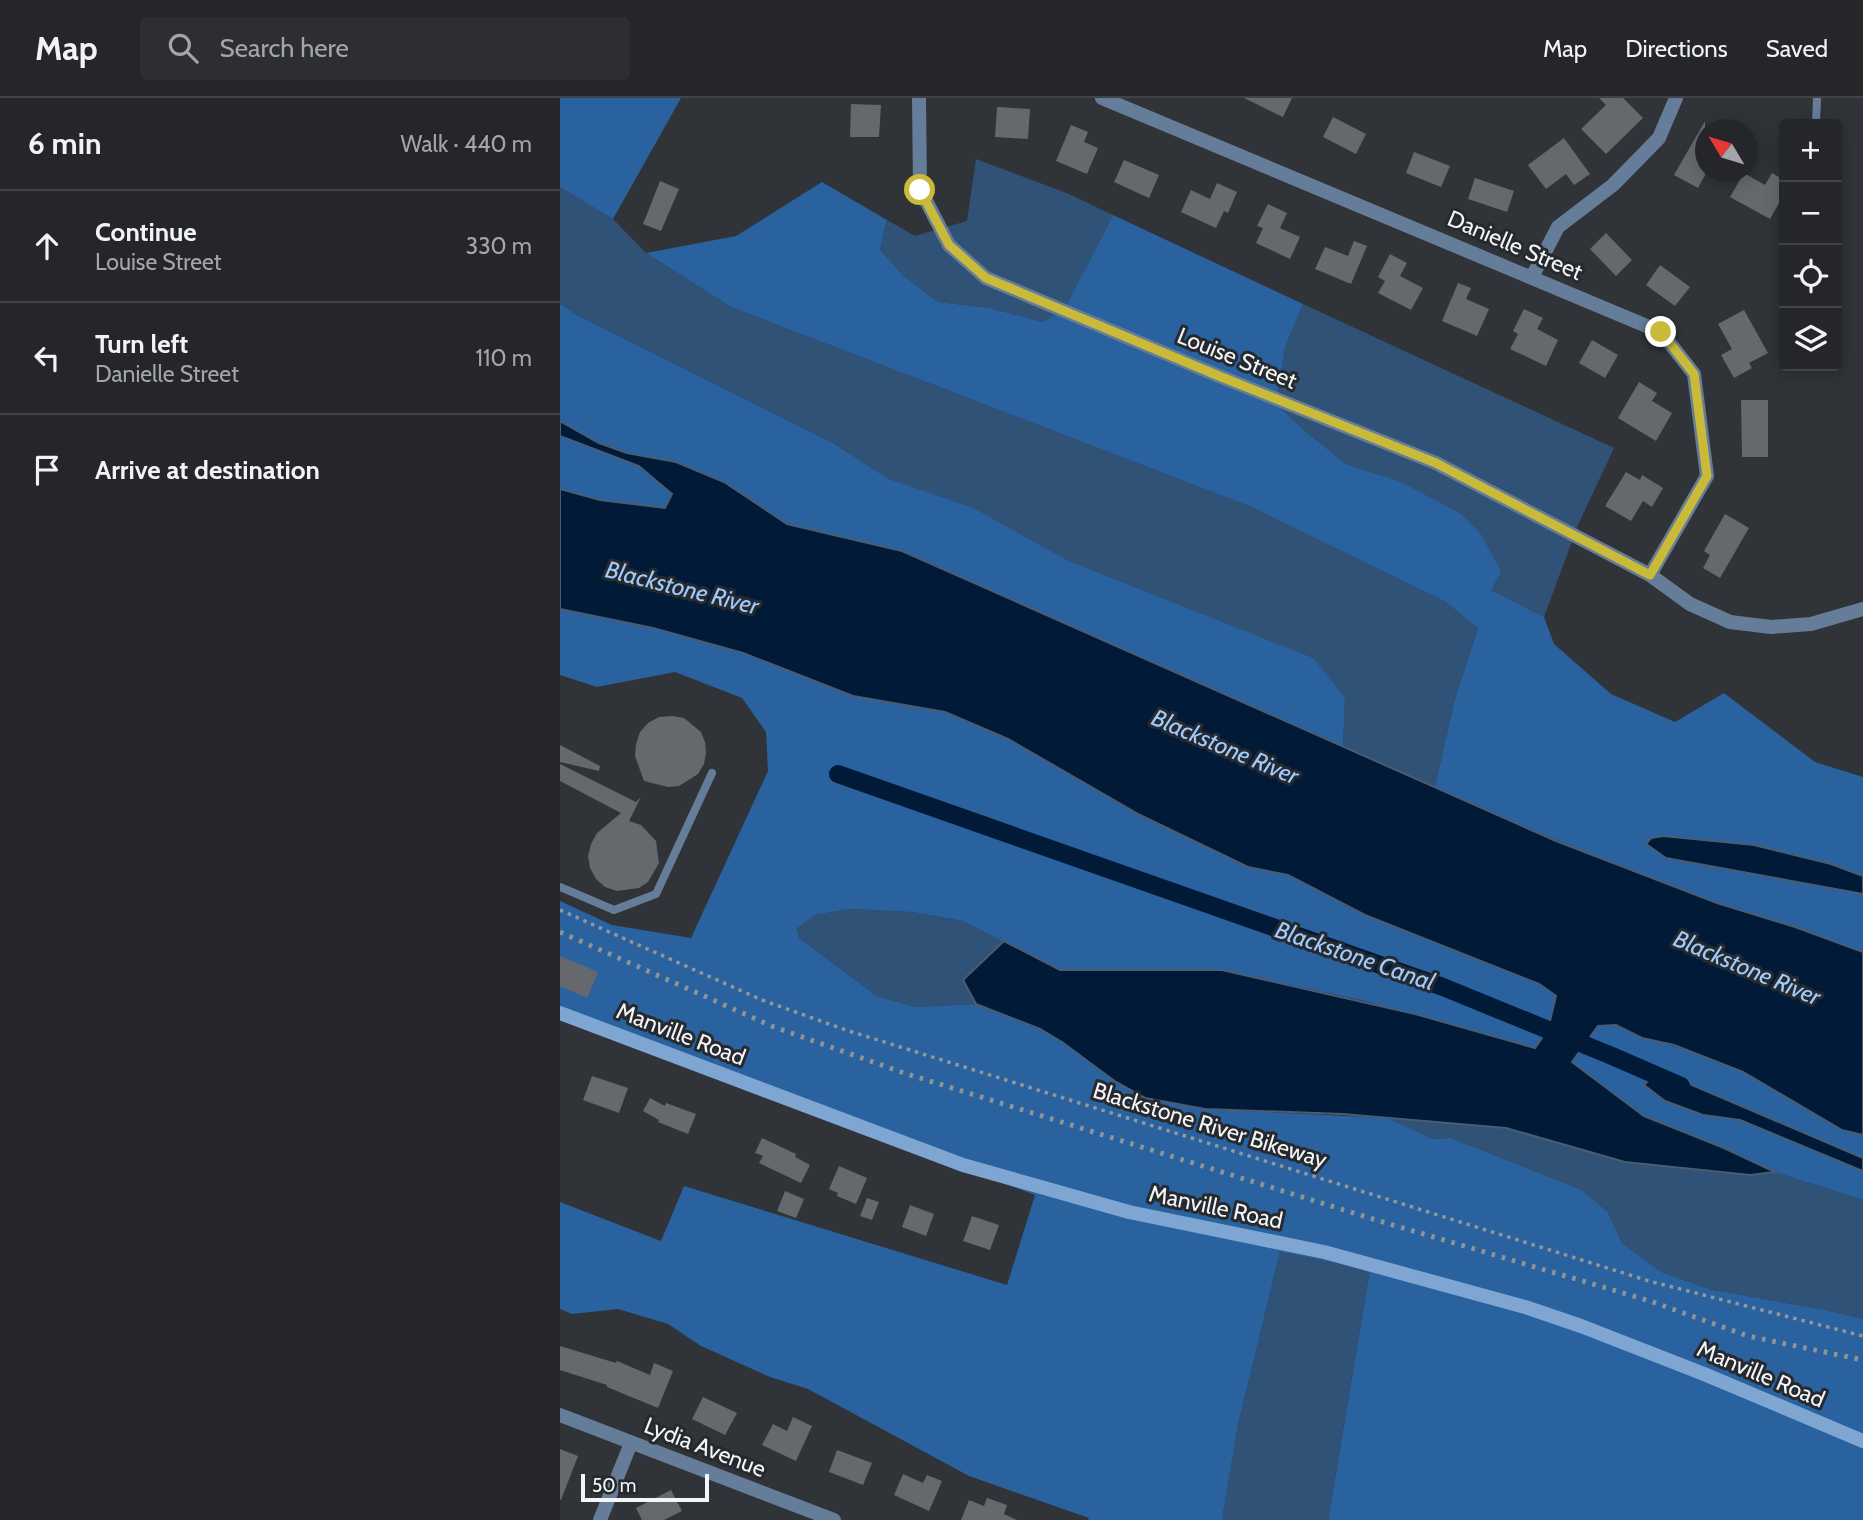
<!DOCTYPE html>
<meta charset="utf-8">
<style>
:root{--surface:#242629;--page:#2c2e31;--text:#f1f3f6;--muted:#a3a5a8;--line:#414346}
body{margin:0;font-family:Cabin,sans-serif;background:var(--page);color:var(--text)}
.controls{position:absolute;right:21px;top:21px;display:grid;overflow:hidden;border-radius:7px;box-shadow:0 4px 18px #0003}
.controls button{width:63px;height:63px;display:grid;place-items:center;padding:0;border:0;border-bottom:2px solid var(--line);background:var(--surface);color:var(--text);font:35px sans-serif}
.compass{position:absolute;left:1135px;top:21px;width:63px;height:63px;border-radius:50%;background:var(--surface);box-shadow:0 4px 18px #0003;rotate:308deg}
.scale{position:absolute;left:21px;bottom:18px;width:128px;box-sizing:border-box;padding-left:7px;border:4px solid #f3f5f8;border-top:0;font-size:19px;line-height:24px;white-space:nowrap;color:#f3f5f8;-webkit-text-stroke:5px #26292d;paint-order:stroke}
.stop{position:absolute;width:21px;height:21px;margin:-16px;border:5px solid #caba3a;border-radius:50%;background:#fff}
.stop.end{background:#caba3a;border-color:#fff;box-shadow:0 2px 7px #0008}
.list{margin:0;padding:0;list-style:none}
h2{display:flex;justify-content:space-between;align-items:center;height:91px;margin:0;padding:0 28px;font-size:30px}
h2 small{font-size:23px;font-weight:400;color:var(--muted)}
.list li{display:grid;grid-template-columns:46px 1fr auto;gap:21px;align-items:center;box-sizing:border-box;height:112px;padding:0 28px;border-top:2px solid var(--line)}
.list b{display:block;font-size:26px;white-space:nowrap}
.list p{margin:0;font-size:23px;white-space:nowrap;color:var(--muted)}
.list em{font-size:23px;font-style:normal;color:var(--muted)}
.icon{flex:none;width:38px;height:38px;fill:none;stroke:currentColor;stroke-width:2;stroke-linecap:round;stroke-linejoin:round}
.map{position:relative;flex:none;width:1303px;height:1422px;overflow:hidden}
header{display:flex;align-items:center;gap:42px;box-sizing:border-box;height:98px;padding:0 35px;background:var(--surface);border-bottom:2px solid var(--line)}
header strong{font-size:33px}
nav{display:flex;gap:38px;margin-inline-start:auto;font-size:24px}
.search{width:490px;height:63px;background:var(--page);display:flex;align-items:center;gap:18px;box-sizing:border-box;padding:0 24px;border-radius:7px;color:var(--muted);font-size:26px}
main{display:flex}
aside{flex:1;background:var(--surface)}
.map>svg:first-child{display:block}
</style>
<header>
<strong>Map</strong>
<div class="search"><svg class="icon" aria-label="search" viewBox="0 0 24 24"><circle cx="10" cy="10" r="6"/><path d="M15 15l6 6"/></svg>Search here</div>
<nav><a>Map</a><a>Directions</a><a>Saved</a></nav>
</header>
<main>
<aside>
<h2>6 min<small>Walk · 440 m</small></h2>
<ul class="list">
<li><svg class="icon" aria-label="ahead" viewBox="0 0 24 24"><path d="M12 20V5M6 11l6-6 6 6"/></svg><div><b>Continue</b><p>Louise Street</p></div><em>330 m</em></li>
<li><svg class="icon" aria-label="left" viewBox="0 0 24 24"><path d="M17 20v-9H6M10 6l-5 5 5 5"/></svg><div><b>Turn left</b><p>Danielle Street</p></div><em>110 m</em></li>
<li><svg class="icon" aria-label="arrive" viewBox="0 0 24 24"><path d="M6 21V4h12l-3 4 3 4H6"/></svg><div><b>Arrive at destination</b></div></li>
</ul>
</aside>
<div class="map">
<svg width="1303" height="1422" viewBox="0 0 1303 1422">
<rect width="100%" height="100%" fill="#303337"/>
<path fill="#315277" d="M416,61l93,35 44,21 -48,93 -22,14 -53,-14 -52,-6 -34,-26 -24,-26 7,-30 28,16 52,-15z
M0,89l53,32 33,34 85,54 518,199 195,95 34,27 -24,74 -19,85 -92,-41 2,-48 -274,-136 -99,-55 -85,-28 -54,-36 -254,-127 -19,-12z
M743,206l311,144 -36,77 -34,92 -53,-27 -92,-109 -53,-17 -41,-33 -29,-27 9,-56z
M291,811l60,3 52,9 41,20 -40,39 12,24 -61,3 -38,-11 -78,-58 -2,-11 18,-12z
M828,1020l118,10 119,34 124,13 26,-3 88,28v119l-42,-10 -108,-19 -50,-17 -41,-30 -14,-31 -26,-22 -131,-52 -18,1z
M720,1154l90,16 -42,252h-106l16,-95z"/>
<path fill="#29629e" d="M0,0h121l-68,121 -53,-32z
M262,84l65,38 -7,30 24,26 34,26 52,6 53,14 22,-14 48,-93 190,89 -18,44 -9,56 29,27 41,33 53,17 62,33 19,19 21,38 -10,19 53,27 10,27 57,50 64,28 49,-29 91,69 48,15v99l-32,-12 -77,-19 -91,-9 -17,8 20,14 197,36v58c-48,-18 -98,-32 -146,-49 -96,-34 -189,-75 -282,-116l19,-85 24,-74 -34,-27 -195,-95 -518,-199 -85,-54 90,-17z
M0,206l19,12 254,127 55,36 84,28 99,55 242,96 32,40 -2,48 -441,-195 -115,-27 -63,-42 -48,-20 -49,-9 -28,-10 -39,-22z
M0,337l79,31 33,28 -6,14 -66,-8 -40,-11z
M0,511l93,19 90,25 110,43 92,16 63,27 132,76 108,52 40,8 77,40 175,69 16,12 -8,33 -12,19 -171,-47 -143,-31h-162l-97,-49 -52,-9 -60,-3 -36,6 -18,13 2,10 78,58 38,11 61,-3 64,25 22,13 54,40 29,16 60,11 183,9 45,21 18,-1 131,52 26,22 14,31 41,30 50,17 108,19 42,10v201h-535l42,-251 -90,-17 -42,173 -16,95h-134l1,-2 -120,-42 -161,-87 -38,-12 -69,-31 -33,-22 -50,-15 -46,5 -12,-5v-107l101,39 23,-55 323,99 28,-90 -475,-176v-118l52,24 79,13 77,-167 -2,-39 -24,-34 -67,-26 -78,15 -37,-12z
M1056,927c41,20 86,26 127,47 41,20 76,53 120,63v23l-192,-82 32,39 37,5 123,51v29l-88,-28 -51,-24 -80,-32 -73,-54 27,-36z"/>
<path fill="#001a38" stroke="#495c72" stroke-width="2" d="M0,323l39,22 28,10 49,9 48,20 63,42 115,27 654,290 161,62 78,24 68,25v183l-21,-5 -99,-58 -69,-27 -32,-7 -26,-13 -18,1 -26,36 72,54 80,32 51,24 -25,3 -125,-13 -119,-34 -163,-14 -138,-5 -60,-11 -29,-16 -54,-40 -22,-13 -64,-25 -13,-24 41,-39 56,29h162l193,44 120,34 13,-19 8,-33 -17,-12 -174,-69 -77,-40 -40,-8 -108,-52 -132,-76 -63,-27 -92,-16 -110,-43 -90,-25 -93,-19v-120l40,11 65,8 7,-14 -33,-28 -79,-30z
M1103,738l91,9 77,19 32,12v18l-197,-36 -20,-14 5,-6z
M1111,978l192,82v13l-123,-51 -37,-5 -38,-14 -21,-16 8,-8z"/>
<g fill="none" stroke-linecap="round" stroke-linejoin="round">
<path stroke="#001a38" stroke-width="18" d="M278,676l605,213 169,69 69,30"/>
</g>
<path fill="#65696d" d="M684,0h48l-9,19z
M1039,0h24l20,20 -37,36 -25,-25 25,-24z
M291,6l30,1 -2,32h-29z
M437,9l33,2 -2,30 -33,-2z
M773,19l33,17 -10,20 -33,-17z
M1145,23v54l-7,13 -24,-13z
M511,27l17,7 -4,10 14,6 -11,26 -31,-13z
M1004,40l26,36 -16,11 -8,-11 -20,15 -18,-24z
M854,54l36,14 -9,21 -35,-14z
M564,62l35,15 -10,23 -35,-16z
M1184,75l21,12 7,-12 12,7v14l-14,25 -40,-22z
M915,80l39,13 -7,21 -39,-13z
M100,83l19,8 -18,42 -18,-7z
M657,85l20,9 -9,21 -4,-2 -8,17 -35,-16 10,-22 19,9z
M708,106l19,9 -7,15 20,9 -10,22 -34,-16 7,-15 -6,-2z
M1046,135l26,27 -16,16 -26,-27z
M794,143l13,5 -16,38 -36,-15 10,-22 23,9z
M830,156l17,9 -7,13 23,12 -12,22 -33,-17 7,-12 -7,-4z
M1100,167l30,22 -15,19 -29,-21z
M898,185l13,5 -5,11 23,10 -12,27 -35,-15z
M964,211l19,9 -6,11 21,11 -12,26 -36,-17 8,-15 -5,-3z
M1184,212l24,43 -19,10 3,5 -18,10 -13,-23 11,-6 -14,-25z
M1032,242l26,15 -13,23 -26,-15z
M1079,284l18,11 -5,8 20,12 -16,28 -38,-23z
M1181,302h27v57h-26z
M1066,374l14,8 2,-5 21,13 -11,19 -9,-6 -12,20 -26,-15z
M1165,416l24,14 -29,50 -17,-10 7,-13 -6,-4z
M112,618l12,2 17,14 4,10 1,11 -2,11 -6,10 -19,12 -11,1 -24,-6 -9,-25 1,-12 4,-12 8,-9 11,-6z
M0,647l40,21 -1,5 -39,-9z
M0,666l76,38 5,-5 -12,24 12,4 15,16 3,22 -11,19 -9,6 -22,3 -12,-4 -9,-8 -6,-11 -2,-12 3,-12 6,-11 24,-20 -61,-32z
M0,858l38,16 -11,26 -27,-12z
M32,978l36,12 -9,25 -36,-13z
M90,1000l15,8 1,-3 30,11 -8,20 -30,-12 1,-2 -16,-9z
M202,1040l34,16 -1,3 15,8 -9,18 -42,-20 4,-7 -8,-3z
M279,1068l28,12 -11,26 -19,-8 1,-3 -9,-4z
M225,1093l19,8 -8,19 -19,-7z
M307,1100l12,4 -7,18 -12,-4z
M350,1107l24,9 -8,22 -24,-9z
M412,1118l27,9 -9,25 -27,-9z
M0,1248l56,17 1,-2 33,14 4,-12 19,8 -15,37 -51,-21v-2l-47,-15z
M143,1299l34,16 -12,22 -33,-16z
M233,1319l19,9 -16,35 -34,-16 11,-21 14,7z
M0,1351l18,7 -17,44h-1z
M277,1352l35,13 -9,22 -34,-13z
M343,1376l20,9 4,-8 15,6 -13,30 -35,-16z
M111,1392l11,21 -18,9h-22l-6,-12z
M427,1400l20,7 -3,9 13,6h-56l8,-20 15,6z"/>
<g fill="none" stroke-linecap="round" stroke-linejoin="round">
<path stroke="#94969a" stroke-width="3.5" stroke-dasharray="3.5 5" stroke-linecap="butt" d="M0,812l202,90 84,30 803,251 214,55"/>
<path stroke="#657d98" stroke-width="8" d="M1256,26l1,-26
M0,789l54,23 42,-16 56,-121"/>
<path stroke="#657d98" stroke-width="14" d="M359,0l1,91 29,56 37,33 233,98 217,87 214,112 40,29 40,18 41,5 40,-3 52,-15
M542,0l559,234 33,42 13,102 -57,99
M972,179l26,-50 55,-42 46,-47 17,-40
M0,1317l274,105
M40,1422l31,-77"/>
<path stroke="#7fa6d2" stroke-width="14" d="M0,915l403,152 166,47 195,40 201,55 56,19 123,48 159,67"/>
<path stroke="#919497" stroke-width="5" stroke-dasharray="3.5 7" stroke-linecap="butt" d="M0,834l214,95 130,46 469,146 277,82 98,35 115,24"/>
</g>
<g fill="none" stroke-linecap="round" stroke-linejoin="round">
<path stroke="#caba3a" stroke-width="9" d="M360,92l29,55 37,33 233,98 217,87 214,112 57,-99 -13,-102 -33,-42"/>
</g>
<g text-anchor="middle" stroke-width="6" stroke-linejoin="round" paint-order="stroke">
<g font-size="23" fill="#f3f5f8" stroke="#26292d">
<text transform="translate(955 147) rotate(23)" y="8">Danielle Street</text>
<text transform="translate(677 260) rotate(22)" y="8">Louise Street</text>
<text transform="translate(121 936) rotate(21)" y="8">Manville Road</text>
<text transform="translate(650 1027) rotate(17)" y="8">Blackstone River Bikeway</text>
<text transform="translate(656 1109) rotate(12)" y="8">Manville Road</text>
<text transform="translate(1201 1276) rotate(23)" y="8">Manville Road</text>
<text transform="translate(145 1349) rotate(21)" y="8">Lydia Avenue</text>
</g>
<g font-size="24" font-style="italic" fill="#9fcbfe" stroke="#26292d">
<text transform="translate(122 490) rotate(14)" y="8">Blackstone River</text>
<text transform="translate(665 649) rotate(23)" y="8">Blackstone River</text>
<text transform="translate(795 858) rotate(19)" y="8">Blackstone Canal</text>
<text transform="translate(1187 870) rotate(23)" y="8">Blackstone River</text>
</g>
</g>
</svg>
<div class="controls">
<button>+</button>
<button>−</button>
<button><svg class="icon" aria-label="locate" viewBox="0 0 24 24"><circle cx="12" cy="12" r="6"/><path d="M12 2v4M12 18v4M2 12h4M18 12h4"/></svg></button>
<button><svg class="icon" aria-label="layers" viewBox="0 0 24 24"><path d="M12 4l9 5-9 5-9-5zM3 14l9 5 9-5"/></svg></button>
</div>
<svg class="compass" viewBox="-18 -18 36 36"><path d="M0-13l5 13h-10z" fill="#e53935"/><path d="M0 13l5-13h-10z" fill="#a3a5a8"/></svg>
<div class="scale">50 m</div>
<div class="stop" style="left:360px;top:92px"></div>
<div class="stop end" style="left:1101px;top:234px"></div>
</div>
</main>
